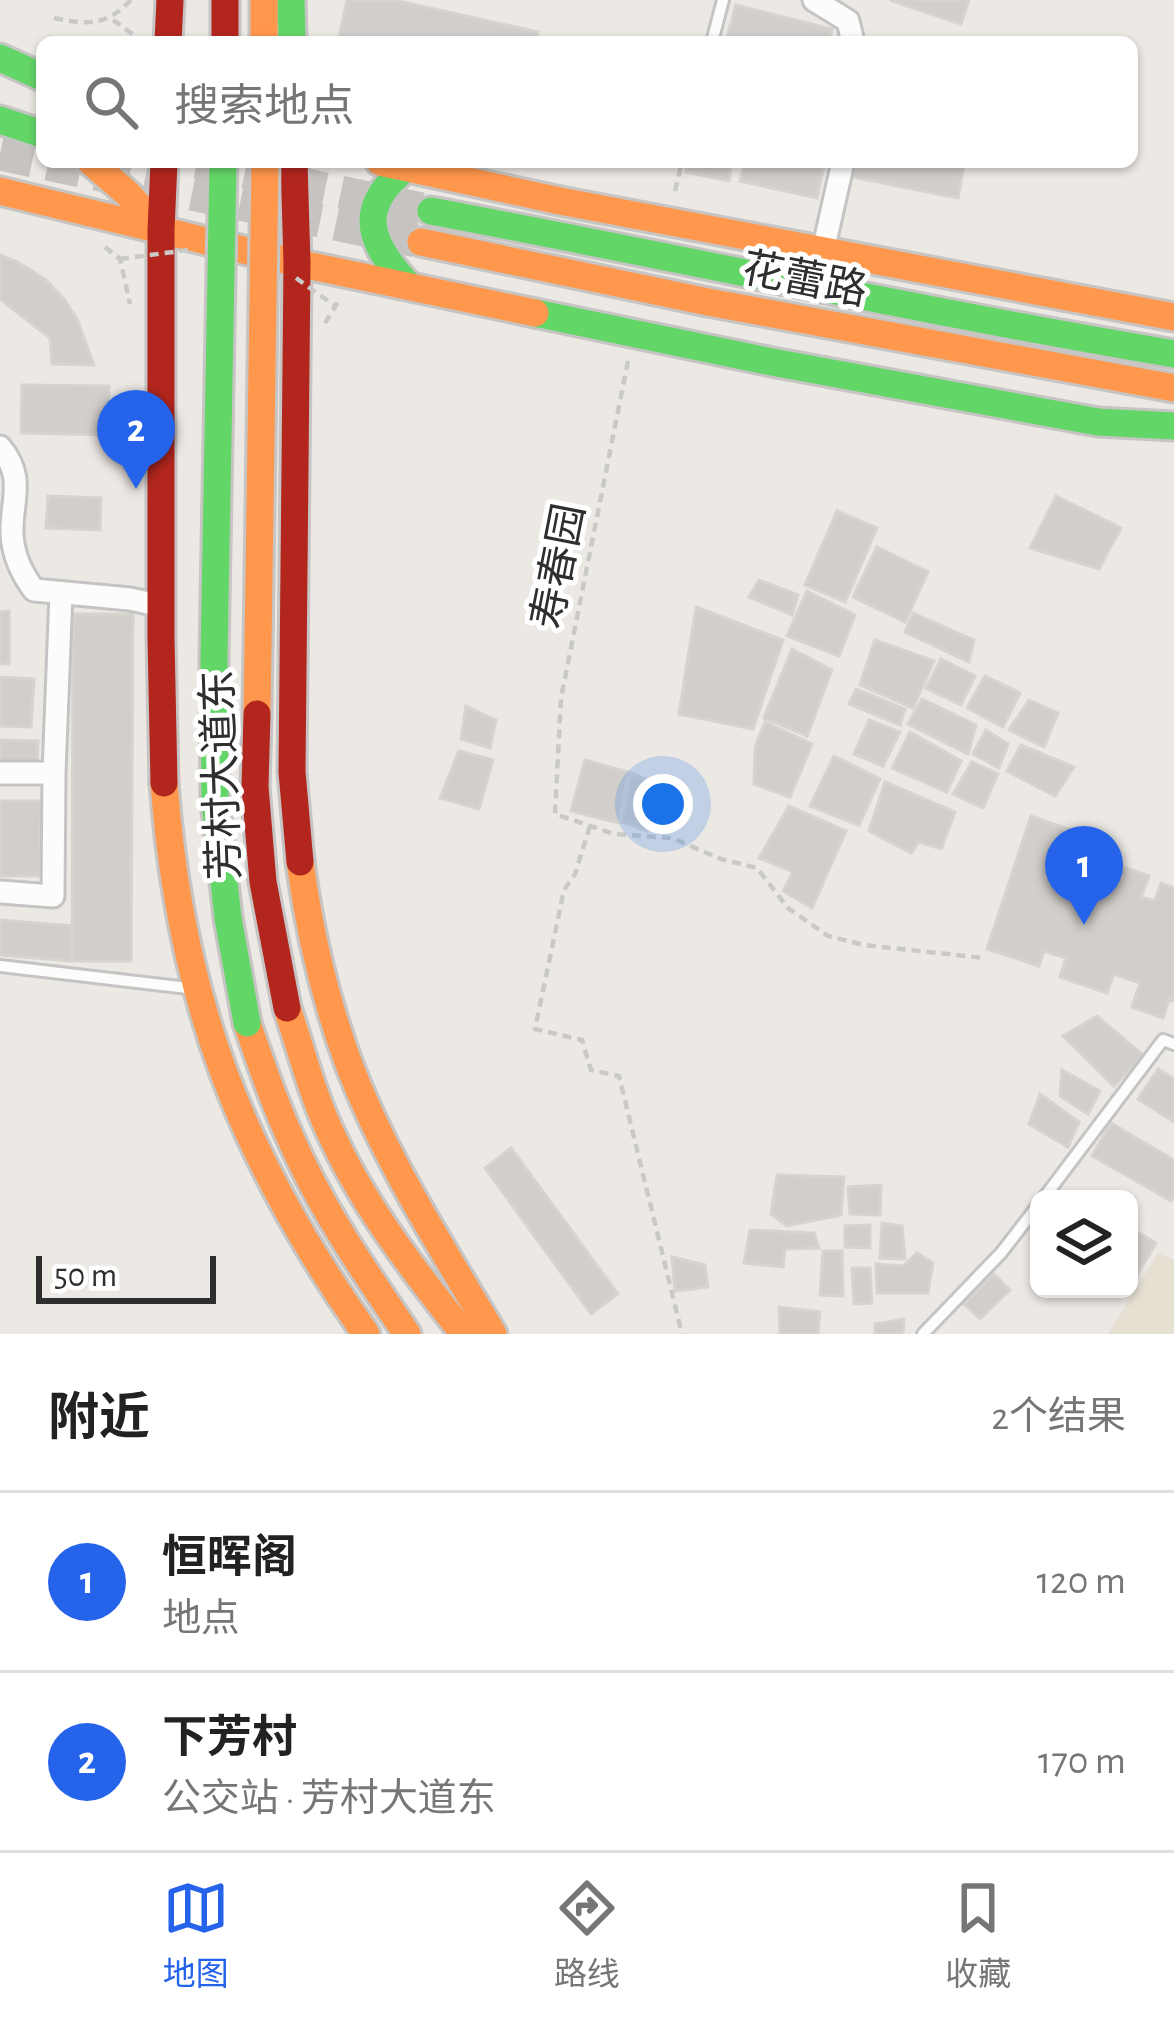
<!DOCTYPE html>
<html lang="zh">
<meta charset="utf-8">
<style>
:root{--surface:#fff;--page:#f2f2f2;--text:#222;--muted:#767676;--line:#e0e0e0;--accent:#2563eb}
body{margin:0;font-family:"Alegreya Sans","Noto Sans SC",sans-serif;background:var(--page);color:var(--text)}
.controls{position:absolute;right:36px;bottom:36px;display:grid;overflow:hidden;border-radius:18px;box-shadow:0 3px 9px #0004}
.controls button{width:108px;height:108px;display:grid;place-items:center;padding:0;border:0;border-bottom:3px solid var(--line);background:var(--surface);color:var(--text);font:60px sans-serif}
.scale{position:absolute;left:36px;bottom:30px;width:180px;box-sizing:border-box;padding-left:12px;border:6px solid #2e2e2e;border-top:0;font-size:33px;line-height:42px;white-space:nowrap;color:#2e2e2e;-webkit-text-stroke:9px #fff;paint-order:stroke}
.you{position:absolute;left:663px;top:804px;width:42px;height:42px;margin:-30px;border:9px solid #fff;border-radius:50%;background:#1a73e8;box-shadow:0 0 0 18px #1a73e833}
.badge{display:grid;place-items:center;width:78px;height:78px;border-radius:50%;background:var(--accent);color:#fff;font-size:39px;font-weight:700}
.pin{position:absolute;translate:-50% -99px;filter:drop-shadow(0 3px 6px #0008)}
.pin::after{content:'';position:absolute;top:63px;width:42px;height:36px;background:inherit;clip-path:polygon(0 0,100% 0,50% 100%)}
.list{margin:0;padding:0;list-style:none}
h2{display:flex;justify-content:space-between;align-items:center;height:156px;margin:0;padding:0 48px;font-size:51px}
h2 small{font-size:39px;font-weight:400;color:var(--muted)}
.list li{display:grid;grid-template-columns:78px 1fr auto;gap:36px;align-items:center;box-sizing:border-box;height:180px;padding:0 48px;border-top:3px solid var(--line)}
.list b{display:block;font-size:45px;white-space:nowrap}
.list p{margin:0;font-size:39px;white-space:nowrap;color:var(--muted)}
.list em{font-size:39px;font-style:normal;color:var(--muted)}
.icon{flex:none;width:66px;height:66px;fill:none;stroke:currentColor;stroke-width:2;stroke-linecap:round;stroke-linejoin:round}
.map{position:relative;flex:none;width:1174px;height:1334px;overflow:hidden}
.search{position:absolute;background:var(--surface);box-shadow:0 3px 9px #0004;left:36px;right:36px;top:36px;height:132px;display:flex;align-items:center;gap:30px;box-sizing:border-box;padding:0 42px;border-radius:18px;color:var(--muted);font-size:45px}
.sheet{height:516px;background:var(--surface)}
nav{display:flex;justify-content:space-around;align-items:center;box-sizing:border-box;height:168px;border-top:3px solid var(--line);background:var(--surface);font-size:33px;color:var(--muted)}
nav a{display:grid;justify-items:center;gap:6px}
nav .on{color:var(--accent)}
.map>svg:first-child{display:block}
</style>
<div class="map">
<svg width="1174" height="1334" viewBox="0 0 1174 1334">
<rect width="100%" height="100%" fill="#ece8e4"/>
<path fill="#e6e0d3" d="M1158,1253l16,7v74h-66z"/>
<path fill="#d1cecb" stroke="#d7d4d0" stroke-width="3" d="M347,0h47l144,32 -2,10h-198z
M890,0h79l-8,24z
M736,5l96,24 -3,13 -103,-1z
M688,162h44l-3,19 -43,-9z
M745,162h80l-8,36 -77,-17z
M851,162h114l-7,36 -110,-22z
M0,255l18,7 28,18 18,19 13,20 17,46 -42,-1 -2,-26 -50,-39z
M22,385l87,1 -1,49 -87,-2z
M48,496l53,2 -1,32 -54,-2z
M1056,496l65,32 -22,41 -69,-21z
M837,511l40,17 -32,74 -40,-17z
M877,547l51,25 -23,50 -52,-25z
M759,580l39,15 -6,20 -43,-18z
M807,591l48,24 -16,41 -52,-20z
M696,607l87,33 -30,89 -74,-15z
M9,611v53h-9v-52z
M913,613l61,27 -5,22 -64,-30z
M73,614h60l-2,347h-59z
M875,640l59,21 -21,47 -53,-23z
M792,649l40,21 -25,66 -43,-18z
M941,659l34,17 -14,29 -35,-17z
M985,676l35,17 -17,34 -36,-19z
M0,677l34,2 -3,48 -31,-1z
M856,689l49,20 -5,16 -51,-21z
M922,699l54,26 -8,29 -60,-30z
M1029,700l29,13 -14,34 -35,-17z
M466,706l30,14 -6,28 -29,-9z
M869,720l31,12 -17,34 -29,-12z
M765,722l47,22 -22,53 -36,-13 1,-37z
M986,730l22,14 -9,24 -26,-14z
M910,732l51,29 -14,31 -55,-24z
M0,740l38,1 -1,30 -37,-1z
M1021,745l53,22 -19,29 -48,-25z
M459,751l34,9 -14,49 -39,-11z
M834,756l46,23 -21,46 -49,-19z
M585,760l43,12 -10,51 -47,-12z
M972,762l26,12 -15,34 -30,-14z
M631,773l31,13 -15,45 -25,-9z
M885,782l70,30 -14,37 -22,-7 -8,11 -42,-22z
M0,801h41l-1,75h-40z
M789,806l57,25 -34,77 -29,-17 10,-19 -34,-14z
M1031,816l62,22 -5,17 61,21 -8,21 14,4 6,-18 13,5v113l-5,-2 -6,19 -31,-11 8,-24 -26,-9 -7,19 -47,-16 6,-19 -22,-7 -5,15 -52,-17z
M0,920l72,6v35l-72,-6z
M1097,1016l46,39 -29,31 -51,-50z
M1158,1069l16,10v43l-36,-23z
M1062,1070l38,21 -12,23 -28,-18z
M1040,1094l39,28 -11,25 -39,-23z
M1111,1123l63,37v36l-3,5 -79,-45z
M511,1148l107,146 -27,20 -106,-146z
M777,1175l67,2 -3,38 -54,11 -16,-12z
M881,1185l-1,30 -30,-1 -2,-27z
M882,1223l20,3 3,33 -25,-1z
M870,1225v23l-25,-1v-21z
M1129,1227l27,16 -21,35 -6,-3z
M750,1230l64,3 5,15 -34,1 -2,18 -39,-4z
M823,1251h19l1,45 -23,-1z
M917,1253l16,10 -5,30h-51l-1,-29 27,2z
M672,1257l33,8 3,22 -33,4z
M852,1268h18l2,35 -18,1z
M994,1274l16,16 -30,29 -16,-15z
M779,1307l41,5 -2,22h-38z
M904,1319l-1,15h-28v-10z"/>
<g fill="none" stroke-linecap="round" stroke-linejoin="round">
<path stroke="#c6c3c0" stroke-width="33" stroke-dasharray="33 16" stroke-linecap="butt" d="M0,154l421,88
M197,162l234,49"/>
<g stroke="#c5c4c5" stroke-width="16">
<path id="lane" d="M712,42l11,-42
M0,966l188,22
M1043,1199l120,-159 11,4
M923,1334l78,-81 38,-49"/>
</g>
<g stroke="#c5c4c5" stroke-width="27">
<path id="street" d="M814,0l34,21 5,21
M823,251l20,-89
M0,447c26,31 11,52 12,87 1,21 10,40 22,56l96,9 32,7
M0,773h54
M0,892l53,4 1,-123 7,-180"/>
</g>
<g stroke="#c6c5c4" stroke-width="33">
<path id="fast" d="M291,0l1,42
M0,58l42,19
M0,120l42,14
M406,168c-52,41 -36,76 3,118
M431,211c248,47 494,101 743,143
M535,313l237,49 326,60 76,4"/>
</g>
<g stroke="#c6c5c4" stroke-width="33">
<path id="slow" d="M264,0v42
M91,162l37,32 33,36
M380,162l180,39 614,116
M0,191l297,72 238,50
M421,242l287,60 466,86
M164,783c16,217 77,374 202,551
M300,862c9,67 24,133 47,197 36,97 93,186 146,275
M287,1008c15,44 26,90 47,132 33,71 82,133 130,194
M247,1023c16,47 32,93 54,138 29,61 68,117 106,173"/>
</g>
<g stroke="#c6c5c4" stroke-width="33">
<path id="jam" d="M225,0v42
M168,42l2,-42
M164,162l-3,68v408l3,145
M294,162l3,101 -5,509 8,90"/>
</g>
<path stroke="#c9c9c8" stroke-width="4.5" stroke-dasharray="9 6" stroke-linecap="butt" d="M54,18c34,7 52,8 77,-18
M113,20l25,18
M675,191l7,-29
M105,247l15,12 10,45
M325,323l13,-21
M628,361l-67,337 -6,116 59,20 58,4 49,21 36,9 31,40 40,28 36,9 120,13
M590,826l-15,48 -11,16 -29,139 47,11 9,30 28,6 63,258"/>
<use href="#lane" stroke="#fcfcfb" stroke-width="10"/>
<use href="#street" stroke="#fcfcfb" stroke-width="21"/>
<use href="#fast" stroke="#63d668" stroke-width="27"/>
<use href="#slow" stroke="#ff974d" stroke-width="27"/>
<use href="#jam" stroke="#b3261e" stroke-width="27"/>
<g stroke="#c6c5c4" stroke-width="33" stroke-linecap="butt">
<path id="fast-bridge" d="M223,162l-9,495 1,145 13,116 19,105"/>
</g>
<g stroke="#c6c5c4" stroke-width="33" stroke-linecap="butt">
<path id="slow-bridge" d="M257,714l8,-552"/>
</g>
<g stroke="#c6c5c4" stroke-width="33" stroke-linecap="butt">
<path id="jam-bridge" d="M257,714l-2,73 8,95 24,126"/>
</g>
<path stroke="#c9c9c8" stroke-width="4.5" stroke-dasharray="9 6" stroke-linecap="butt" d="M120,259l68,-9
M296,278l39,28"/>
<use href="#fast-bridge" stroke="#63d668" stroke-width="27"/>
<use href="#slow-bridge" stroke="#ff974d" stroke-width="27"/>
<use href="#jam-bridge" stroke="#b3261e" stroke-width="27"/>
</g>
<g text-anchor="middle" stroke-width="10" stroke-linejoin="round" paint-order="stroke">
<g font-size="42" fill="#2e2e2e" stroke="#fff">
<text transform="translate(805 278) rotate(11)" y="15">花蕾路</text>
<text transform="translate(557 566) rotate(-79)" y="15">寿春园</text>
<text transform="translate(220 775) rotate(-92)" y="15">芳村大道东</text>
</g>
</g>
</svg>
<div class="controls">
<button><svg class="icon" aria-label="layers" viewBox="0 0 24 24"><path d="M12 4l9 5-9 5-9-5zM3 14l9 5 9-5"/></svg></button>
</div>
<div class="scale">50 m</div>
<div class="you"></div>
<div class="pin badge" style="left:1084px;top:925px">1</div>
<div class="pin badge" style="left:136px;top:489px">2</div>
<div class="search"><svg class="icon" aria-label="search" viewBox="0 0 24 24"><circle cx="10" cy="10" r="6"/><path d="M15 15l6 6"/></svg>搜索地点</div>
</div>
<section class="sheet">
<h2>附近<small>2个结果</small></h2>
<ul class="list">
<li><span class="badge">1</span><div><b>恒晖阁</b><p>地点</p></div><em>120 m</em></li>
<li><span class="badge">2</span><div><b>下芳村</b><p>公交站 · 芳村大道东</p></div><em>170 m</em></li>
</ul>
</section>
<nav>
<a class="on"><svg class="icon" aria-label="map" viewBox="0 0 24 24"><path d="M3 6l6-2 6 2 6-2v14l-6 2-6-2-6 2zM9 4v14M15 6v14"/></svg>地图</a>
<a><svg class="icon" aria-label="directions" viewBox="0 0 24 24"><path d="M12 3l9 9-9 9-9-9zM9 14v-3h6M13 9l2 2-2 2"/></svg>路线</a>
<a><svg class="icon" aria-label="saved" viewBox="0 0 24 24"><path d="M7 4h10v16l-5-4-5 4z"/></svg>收藏</a>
</nav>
